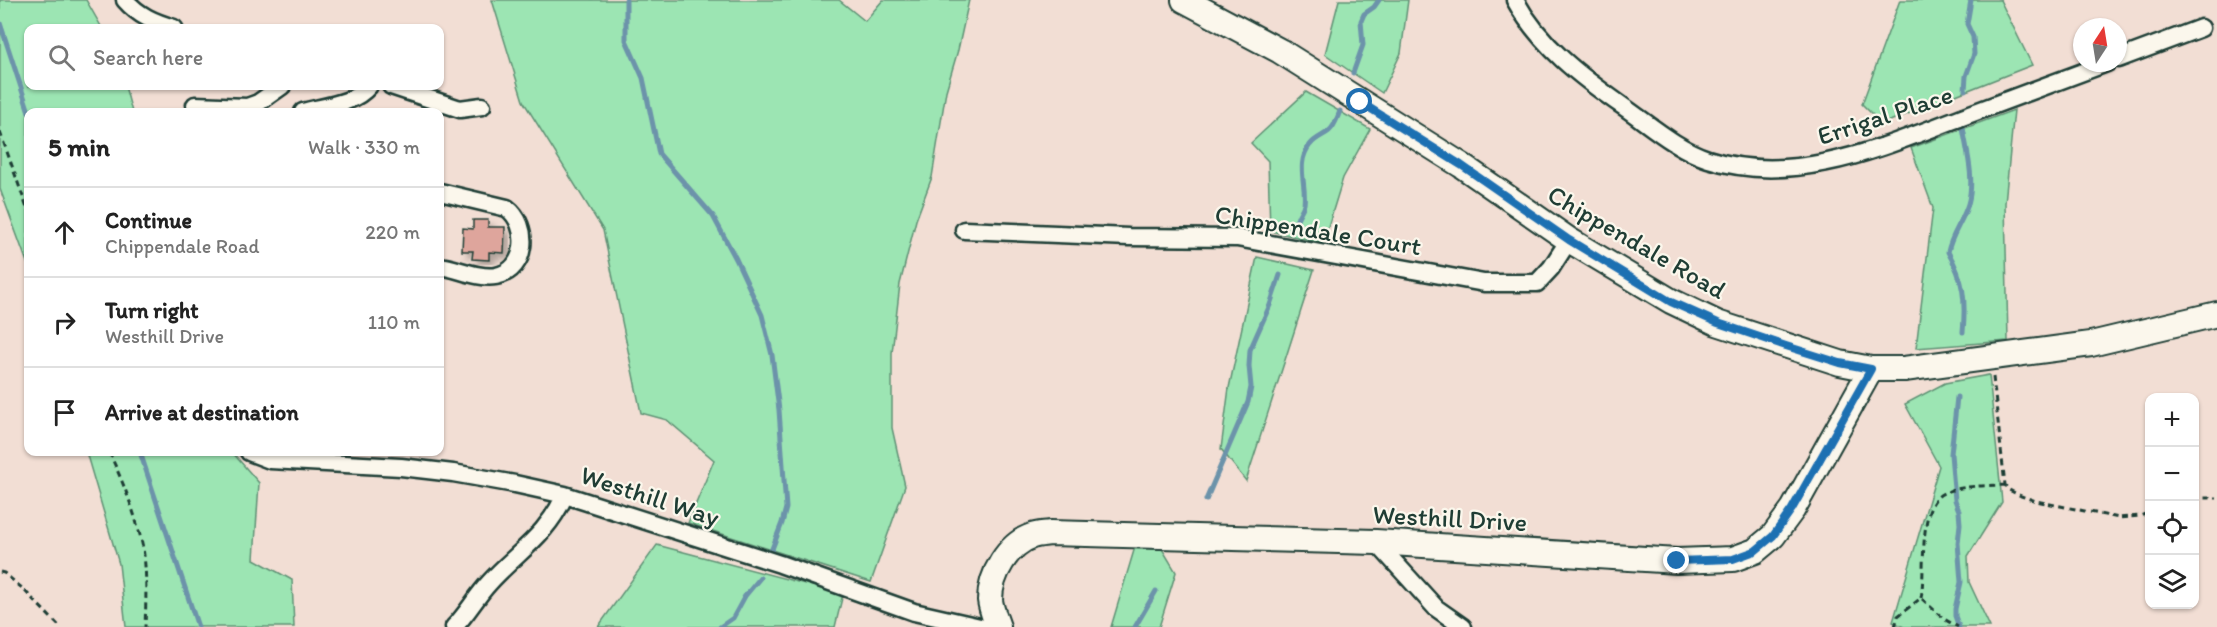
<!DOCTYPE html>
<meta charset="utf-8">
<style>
:root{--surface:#fff;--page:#f6f6f6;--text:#222;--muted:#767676;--line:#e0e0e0}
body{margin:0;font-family:Itim,sans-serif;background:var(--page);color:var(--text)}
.controls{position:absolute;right:18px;bottom:18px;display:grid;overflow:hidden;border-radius:12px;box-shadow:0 2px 4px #0004}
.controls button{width:54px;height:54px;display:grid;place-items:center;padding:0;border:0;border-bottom:2px solid var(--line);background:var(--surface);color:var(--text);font:30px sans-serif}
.compass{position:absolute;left:2073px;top:18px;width:54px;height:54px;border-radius:50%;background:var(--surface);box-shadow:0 2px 4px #0004;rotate:12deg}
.stop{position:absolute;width:18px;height:18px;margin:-14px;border:4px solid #1f6fb2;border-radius:50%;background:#fff}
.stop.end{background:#1f6fb2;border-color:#fff;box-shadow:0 2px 6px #0008}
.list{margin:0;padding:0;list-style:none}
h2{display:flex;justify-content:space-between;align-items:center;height:78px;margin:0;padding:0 24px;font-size:26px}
h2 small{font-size:20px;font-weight:400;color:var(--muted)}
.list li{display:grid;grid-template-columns:39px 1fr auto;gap:18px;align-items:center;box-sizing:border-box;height:90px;padding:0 24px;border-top:2px solid var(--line)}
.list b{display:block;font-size:22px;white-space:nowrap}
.list p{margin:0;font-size:20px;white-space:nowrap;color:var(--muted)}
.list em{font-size:20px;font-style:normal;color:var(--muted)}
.icon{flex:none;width:33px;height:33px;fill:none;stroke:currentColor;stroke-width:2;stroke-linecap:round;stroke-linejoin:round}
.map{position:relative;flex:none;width:2217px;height:627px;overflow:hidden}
.search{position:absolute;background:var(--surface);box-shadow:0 2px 4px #0004;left:24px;top:24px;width:420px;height:66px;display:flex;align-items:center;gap:15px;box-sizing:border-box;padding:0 21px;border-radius:12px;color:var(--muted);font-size:22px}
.panel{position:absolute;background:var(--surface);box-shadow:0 2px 4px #0004;left:24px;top:108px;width:420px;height:348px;border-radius:12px}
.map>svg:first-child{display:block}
</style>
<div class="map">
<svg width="2217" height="627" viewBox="0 0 2217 627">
<defs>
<filter id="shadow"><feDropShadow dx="5.5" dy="5.5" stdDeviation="3" flood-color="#0004"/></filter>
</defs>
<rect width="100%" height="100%" fill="#f2ded4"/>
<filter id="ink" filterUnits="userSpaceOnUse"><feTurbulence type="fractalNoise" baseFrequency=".0167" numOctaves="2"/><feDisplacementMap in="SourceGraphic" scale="12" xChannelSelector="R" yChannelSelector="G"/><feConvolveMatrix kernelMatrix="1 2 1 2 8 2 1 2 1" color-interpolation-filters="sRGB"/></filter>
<g filter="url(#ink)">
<path fill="#9ce5b3" stroke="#5e9174" stroke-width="1.5" d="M0,0h86l16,28h-74v58h97l7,26h-104v153l-28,-76z
M492,0h347l26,21 18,-21h86l-11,50 -12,41 -14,86 -16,43 -16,64 -8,69v75l13,58 -34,96 -183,-59 26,-63 -47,-40 -26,-7 -38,-183 -80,-129z
M1339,0h69l-7,53 -19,40 -57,-39z
M1900,0h100l32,65 -150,59 -20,-20z
M1306,92l64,37 -27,49 -20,65 -53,-12 -2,-70 -17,-18z
M2014,110l-9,93 3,138 -92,7 17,-140 -22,-60z
M1257,257l57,13 -68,211 -25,-32 8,-61z
M1989,375l13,127 -34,54 1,26 21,45h-86l-11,-5 46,-156 -34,-62 40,-21z
M86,452h146l27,31 -5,76 38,21 2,47h-168l-7,-63z
M657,545l186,49 -8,33h-237z
M1135,547h26l15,25 -17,55h-48z"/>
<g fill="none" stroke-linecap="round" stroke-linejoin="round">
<path stroke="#6c93aa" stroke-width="5" d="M626,0v40l17,38 16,76 54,62 23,43 26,56 10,40 7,55 7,98 -4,15 -12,31
M0,23l29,89
M1353,73l10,-28 -2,-24 3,-7 10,-7 5,-7
M1965,90l1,-14 8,-22 -1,-17 -6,-13 4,-24
M1296,225c0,-9 6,-13 8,-21 3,-19 -9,-41 6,-59 5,-7 13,-9 19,-14 6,-5 8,-13 11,-20
M1963,332c3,-32 1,-52 -15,-80 3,-17 15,-31 20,-48 7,-25 -1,-52 -5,-76
M1957,397l-6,57 4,46 4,11 1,13 -2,19 3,39 -6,27v7l4,11
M140,452l58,175
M1206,500l42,-98 3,-15 -2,-21 1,-16 20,-45 10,-30
M720,627l13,-9 12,-22 15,-18
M1135,627l21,-36"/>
</g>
<path fill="#dea59c" stroke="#1f3d34" stroke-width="1.5" filter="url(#shadow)" d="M473,220h15v7h17l-1,26 -15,-1v8l-17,-1 1,-8h-11l1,-23 10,1z"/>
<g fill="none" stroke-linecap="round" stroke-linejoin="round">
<g stroke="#1f3d34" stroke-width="21">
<path id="street" d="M125,0c14,16 29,22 49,28
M1515,0c25,46 66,77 109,107 26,18 53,42 84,52 87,28 174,-12 254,-42 49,-18 97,-36 145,-54
M2118,59l83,-31
M391,86l69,23 22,-3
M195,105l52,2 11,-4 24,-17
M303,112c22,-6 51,-8 66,-26
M440,192l67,16c23,17 21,62 -11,68 -18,3 -39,-8 -56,-10
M964,230l165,7 108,1 247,45h53l14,-15 18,-28
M249,452l21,8 131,7 52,6 62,11 50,11 215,69 134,48 66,15
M1376,542l60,66 27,19
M454,627c13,-13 22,-30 35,-44 29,-32 57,-46 76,-88"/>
</g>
<g stroke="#1f3d34" stroke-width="28">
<path id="secondary" d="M1184,0l96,51 181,114 108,75 102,61 46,22 123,40 31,6h33l187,-25 126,-30
M998,627c-3,-9 -7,-18 -8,-27 0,-25 18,-56 42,-64 6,-2 12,-2 18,-3l326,9 301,19 56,-2 22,-8 18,-15 20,-27 78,-140"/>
</g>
<path stroke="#1f3d34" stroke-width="3" stroke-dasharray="6 4.5" stroke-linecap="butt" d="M0,132l28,79
M1993,377l12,108 4,5 12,6 15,5 83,17 21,-2 10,-4
M109,452c14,30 27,62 34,96 4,26 3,53 2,79
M2194,498h23
M0,572l4,1 18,15 38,39
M1921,598c5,-26 -4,-95 23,-105 19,-8 41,-7 61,-8
M1895,627l3,-11 23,-18 23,21 14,8"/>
<use href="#street" stroke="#fbf7ec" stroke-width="16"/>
<use href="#secondary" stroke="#fbf7ec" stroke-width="24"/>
</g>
</g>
<g fill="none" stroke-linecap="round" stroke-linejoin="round" filter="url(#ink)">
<path stroke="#1f6fb2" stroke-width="8" d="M1360,102l101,63 108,75 102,62 47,21 68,23 54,17 31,6 -79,140 -19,27 -18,15 -22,8 -56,2"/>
</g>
<g text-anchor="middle" stroke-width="4.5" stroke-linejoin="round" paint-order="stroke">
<g font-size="26" fill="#1f3d34" stroke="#fbf7ec">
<text transform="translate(1885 115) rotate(-18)" y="9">Errigal Place</text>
<text transform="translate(1318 230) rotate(9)" y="9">Chippendale Court</text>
<text transform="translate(1637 242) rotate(30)" y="9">Chippendale Road</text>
<text transform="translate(650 496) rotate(18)" y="9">Westhill Way</text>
<text transform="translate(1450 518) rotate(3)" y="9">Westhill Drive</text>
</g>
</g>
</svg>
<div class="controls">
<button>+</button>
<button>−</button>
<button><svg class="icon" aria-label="locate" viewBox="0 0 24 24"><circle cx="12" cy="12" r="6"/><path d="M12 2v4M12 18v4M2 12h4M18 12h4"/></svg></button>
<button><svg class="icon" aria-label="layers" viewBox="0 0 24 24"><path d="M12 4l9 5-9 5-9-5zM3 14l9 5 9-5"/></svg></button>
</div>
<svg class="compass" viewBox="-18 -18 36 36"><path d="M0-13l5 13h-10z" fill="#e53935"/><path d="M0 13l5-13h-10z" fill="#767676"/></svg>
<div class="stop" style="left:1360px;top:102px"></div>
<div class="stop end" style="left:1677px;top:561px"></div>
<div class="search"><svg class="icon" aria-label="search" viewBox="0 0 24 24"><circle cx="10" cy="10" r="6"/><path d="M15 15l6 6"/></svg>Search here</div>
<section class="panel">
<h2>5 min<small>Walk · 330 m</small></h2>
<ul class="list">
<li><svg class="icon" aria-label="ahead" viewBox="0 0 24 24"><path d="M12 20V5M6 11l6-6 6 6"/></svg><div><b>Continue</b><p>Chippendale Road</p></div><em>220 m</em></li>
<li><svg class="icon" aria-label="right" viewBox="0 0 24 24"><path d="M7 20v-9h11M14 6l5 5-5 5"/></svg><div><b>Turn right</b><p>Westhill Drive</p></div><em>110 m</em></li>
<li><svg class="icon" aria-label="arrive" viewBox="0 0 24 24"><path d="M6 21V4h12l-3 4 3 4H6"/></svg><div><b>Arrive at destination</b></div></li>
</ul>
</section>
</div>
